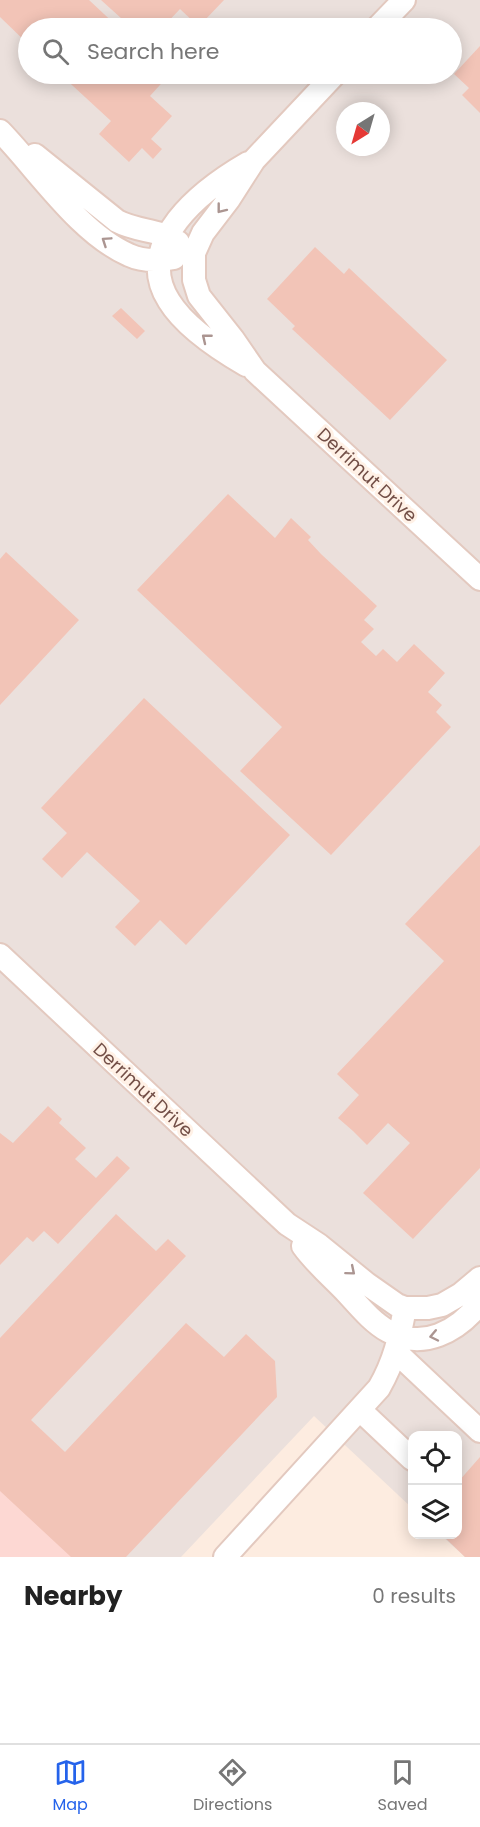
<!DOCTYPE html>
<style>
:root{--surface:#fff;--page:#f2f2f2;--text:#222;--muted:#767676;--line:#e0e0e0;--accent:#2563eb}
body{margin:0;font-family:Poppins,sans-serif;background:var(--page);color:var(--text)}
.controls{position:absolute;right:18px;bottom:18px;display:grid;overflow:hidden;border-radius:12px;box-shadow:0 3px 15px #0003}
.controls button{width:54px;height:54px;display:grid;place-items:center;padding:0;border:0;border-bottom:2px solid var(--line);background:var(--surface);color:var(--text);font:30px sans-serif}
.compass{position:absolute;left:336px;top:102px;width:54px;height:54px;border-radius:50%;background:var(--surface);box-shadow:0 3px 15px #0003;rotate:217deg}
.list{margin:0;padding:0;list-style:none}
h2{display:flex;justify-content:space-between;align-items:center;height:78px;margin:0;padding:0 24px;font-size:26px}
h2 small{font-size:20px;font-weight:400;color:var(--muted)}
.icon{flex:none;width:33px;height:33px;fill:none;stroke:currentColor;stroke-width:2;stroke-linecap:round;stroke-linejoin:round}
.map{position:relative;flex:none;width:480px;height:1557px;overflow:hidden}
.search{position:absolute;background:var(--surface);box-shadow:0 3px 15px #0003;left:18px;right:18px;top:18px;height:66px;display:flex;align-items:center;gap:15px;box-sizing:border-box;padding:0 21px;border-radius:33px;color:var(--muted);font-size:22px}
.sheet{height:186px;background:var(--surface)}
nav{display:flex;justify-content:space-around;align-items:center;box-sizing:border-box;height:84px;border-top:2px solid var(--line);background:var(--surface);font-size:16px;color:var(--muted)}
nav a{display:grid;justify-items:center;gap:3px}
nav .on{color:var(--accent)}
.map>svg:first-child{display:block}
</style>
<div class="map">
<svg width="480" height="1557" viewBox="0 0 480 1557">
<rect width="100%" height="100%" fill="#fdece0"/>
<path fill="#fdd8d3" d="M0,1488l76,69h-76z"/>
<path fill="#ebe0dc" fill-rule="evenodd" d="M0,0h480v1557h-15l-24,-22 17,-1v-98h-46v72l-98,-92 -133,141h-105l-76,-69zM28,28h424v46h-424zM345,111h36v36h-36z"/>
<path fill="#f2c4b7" d="M0,0h89l30,28h-91v16l-28,-27z
M101,0h123l-20,21 -1,-2 -6,6 -17,-16 -18,19h-30z
M480,46v67l-18,-18 7,-7 -15,-14z
M60,74h107l2,1 -19,21 22,20 -21,23 11,10 -9,10 -11,-11 -13,14 -30,-28 12,-13z
M315,247l29,27 5,-6 98,92 -57,60 -98,-91 3,-3 -28,-27z
M121,308l24,23 -8,8 -25,-23z
M228,494l47,44 16,-20 20,19 -3,3 13,14 56,52 -13,14 10,9 -13,13 15,14 7,-7 14,13 17,-18 31,29 -17,19 14,13 -6,7 15,15 -120,128 -91,-84 42,-44 -145,-137z
M6,552l73,68 -79,85v-146z
M144,698l146,137 -104,110 -26,-25 -25,26 -20,-19 25,-26 -53,-49 -25,26 -20,-19 25,-26 -26,-25z
M480,845v323l-67,71 -50,-46 47,-50 -22,-20 -21,22 -14,-14 -15,-13 21,-23 -22,-21 107,-113 -39,-37z
M48,1106l14,13 -3,4 27,25 -11,11 21,19 21,-22 13,12 -72,76 -14,-13 -11,11 -6,-5 -27,28v-132l13,10z
M116,1214l40,37 12,-12 18,17 -155,164 34,32 121,-129 38,34 22,-23 29,27 2,36 -151,160h-55l-71,-66v-153z
M480,1457v100h-15l-24,-23h17v-27l2,-3 -2,-2v-20z"/>
<g fill="none" stroke-linecap="round" stroke-linejoin="round">
<g stroke="#e3c9bf" stroke-width="26">
<path id="minor" d="M377,28l27,-28
M335,74l-81,86 -25,39 -26,34 -9,20v27l5,16 34,43 22,32 225,208
M0,131c38,39 79,102 129,124 15,7 30,6 45,3
M35,155l82,66c21,11 42,8 61,21
M246,365c-26,-15 -61,-38 -77,-64 -37,-58 34,-112 79,-138
M0,955l287,269 32,21 48,39 30,21 8,3h23l14,-3 19,-11 19,-16
M303,1246c13,18 30,32 44,47 13,14 25,29 41,38 35,20 70,0 92,-28
M396,1352l84,79
M360,1410l52,49
M225,1557l154,-169c16,-28 20,-49 26,-80"/>
</g>
<use href="#minor" stroke="#fff" stroke-width="22"/>
</g>
<defs><path id="oneway-chevron" d="M-2-3.5L2.5 0L-2 3.5" fill="none" stroke-width="1.6" stroke-linecap="round" stroke-linejoin="round" transform="scale(1.5)"/></defs>
<g stroke="#ab9591">
<use href="#oneway-chevron" transform="translate(221 209) rotate(128)"/>
<use href="#oneway-chevron" transform="translate(106 241) rotate(-146)"/>
<use href="#oneway-chevron" transform="translate(206 338) rotate(-141)"/>
<use href="#oneway-chevron" transform="translate(351 1271) rotate(40)"/>
<use href="#oneway-chevron" transform="translate(434 1336) rotate(168)"/>
</g>
<g text-anchor="middle" stroke-width="6" stroke-linejoin="round" paint-order="stroke">
<g font-size="18" fill="#734f47" stroke="#fff1e6">
<text transform="translate(367 475) rotate(43)" y="6">Derrimut Drive</text>
<text transform="translate(143 1090) rotate(43)" y="6">Derrimut Drive</text>
</g>
</g>
</svg>
<div class="controls">
<button><svg class="icon" aria-label="locate" viewBox="0 0 24 24"><circle cx="12" cy="12" r="6"/><path d="M12 2v4M12 18v4M2 12h4M18 12h4"/></svg></button>
<button><svg class="icon" aria-label="layers" viewBox="0 0 24 24"><path d="M12 4l9 5-9 5-9-5zM3 14l9 5 9-5"/></svg></button>
</div>
<svg class="compass" viewBox="-18 -18 36 36"><path d="M0-13l5 13h-10z" fill="#e53935"/><path d="M0 13l5-13h-10z" fill="#767676"/></svg>
<div class="search"><svg class="icon" aria-label="search" viewBox="0 0 24 24"><circle cx="10" cy="10" r="6"/><path d="M15 15l6 6"/></svg>Search here</div>
</div>
<section class="sheet">
<h2>Nearby<small>0 results</small></h2>
<ul class="list">
</ul>
</section>
<nav>
<a class="on"><svg class="icon" aria-label="map" viewBox="0 0 24 24"><path d="M3 6l6-2 6 2 6-2v14l-6 2-6-2-6 2zM9 4v14M15 6v14"/></svg>Map</a>
<a><svg class="icon" aria-label="directions" viewBox="0 0 24 24"><path d="M12 3l9 9-9 9-9-9zM9 14v-3h6M13 9l2 2-2 2"/></svg>Directions</a>
<a><svg class="icon" aria-label="saved" viewBox="0 0 24 24"><path d="M7 4h10v16l-5-4-5 4z"/></svg>Saved</a>
</nav>
